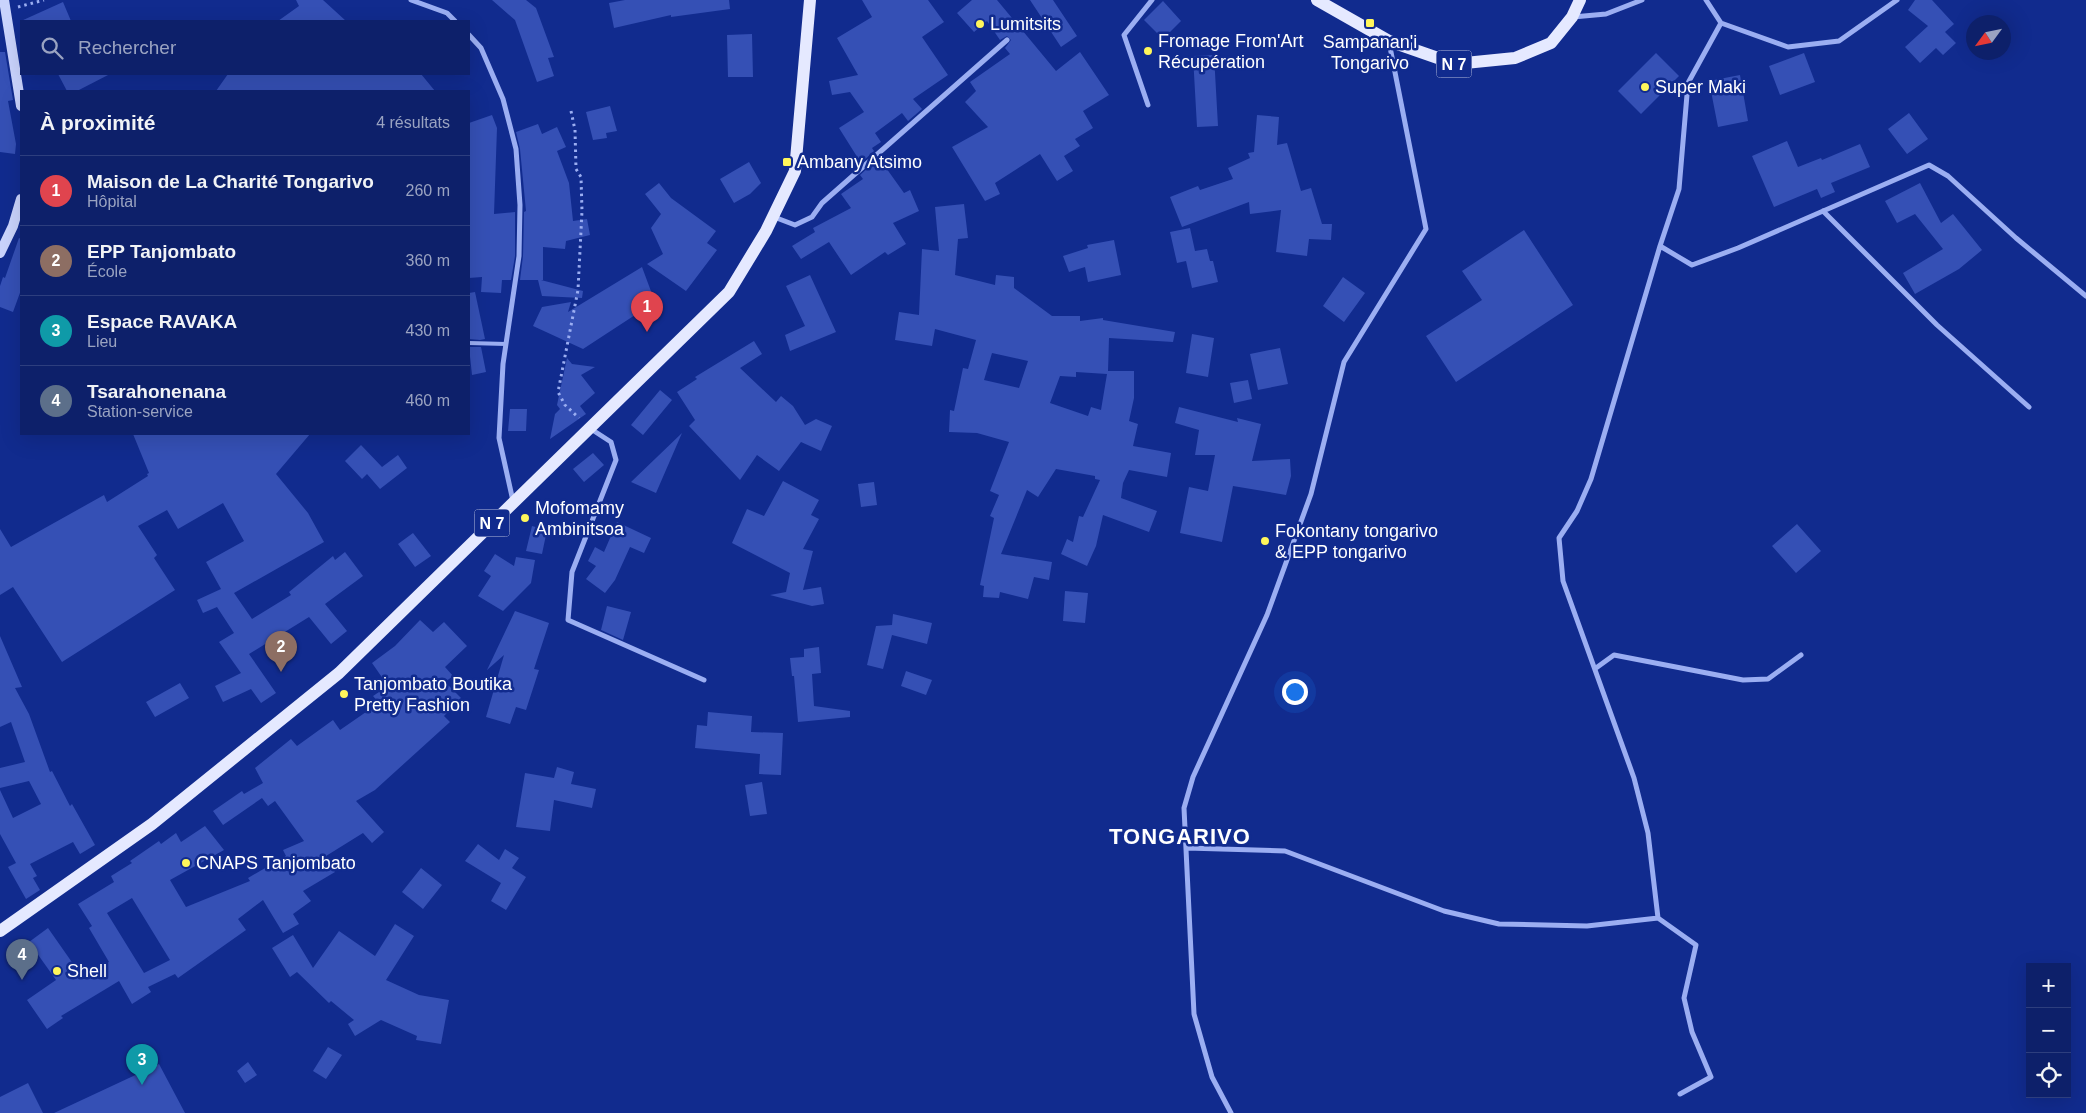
<!DOCTYPE html>
<html lang="fr">
<meta charset="utf-8">
<style>
:root{--surface:#0d206a;--page:#162870;--text:#f1f3f6;--muted:#9aa3c1;--line:#2d3e7e;--accent:#8bbbb9}
body{margin:0;font-family:Arial,sans-serif;background:var(--page);color:var(--text)}
.controls{position:absolute;right:15px;bottom:15px;display:grid;overflow:hidden;border-radius:0px;box-shadow:0 5px 20px #0002}
.controls button{width:45px;height:45px;display:grid;place-items:center;padding:0;border:0;border-bottom:1px solid var(--line);background:var(--surface);color:var(--text);font:25px sans-serif}
.compass{position:absolute;left:1966px;top:15px;width:45px;height:45px;border-radius:50%;background:var(--surface);box-shadow:0 5px 20px #0002;rotate:237deg}
.you{position:absolute;left:1294px;top:691px;width:18px;height:18px;margin:-12px;border:4px solid #fff;border-radius:50%;background:#1a73e8;box-shadow:0 0 0 8px #1a73e833}
.badge{display:grid;place-items:center;width:32px;height:32px;border-radius:50%;background:var(--accent);color:#fff;font-size:16px;font-weight:700}
.pin{position:absolute;translate:-50% -41px;filter:drop-shadow(0 1px 2px #0008)}
.pin::after{content:'';position:absolute;top:26px;width:18px;height:15px;background:inherit;clip-path:polygon(0 0,100% 0,50% 100%)}
.list{margin:0;padding:0;list-style:none}
h2{display:flex;justify-content:space-between;align-items:center;height:65px;margin:0;padding:0 20px;font-size:21px}
h2 small{font-size:16px;font-weight:400;color:var(--muted)}
.list li{display:grid;grid-template-columns:32px 1fr auto;gap:15px;align-items:center;box-sizing:border-box;height:70px;padding:0 20px;border-top:1px solid var(--line)}
.list b{display:block;font-size:19px;white-space:nowrap}
.list p{margin:0;font-size:16px;white-space:nowrap;color:var(--muted)}
.list em{font-size:16px;font-style:normal;color:var(--muted)}
.icon{flex:none;width:28px;height:28px;fill:none;stroke:currentColor;stroke-width:2;stroke-linecap:round;stroke-linejoin:round}
.map{position:relative;flex:none;width:2086px;height:1113px;overflow:hidden}
.search{position:absolute;background:var(--surface);box-shadow:0 5px 20px #0002;left:20px;top:20px;width:450px;height:55px;display:flex;align-items:center;gap:12px;box-sizing:border-box;padding:0 18px;border-radius:0px;color:var(--muted);font-size:19px}
.panel{position:absolute;background:var(--surface);box-shadow:0 5px 20px #0002;left:20px;top:90px;width:450px;height:345px;border-radius:0px}
.map>svg:first-child{display:block}
</style>
<div class="map">
<svg width="2086" height="1113" viewBox="0 0 2086 1113">
<rect width="100%" height="100%" fill="#112b8e"/>
<path fill="#3550b5" fill-rule="evenodd" d="M296,0h27l23,21h-68l21,-15z
M492,0h34l10,8 18,49 -6,1 6,18 -17,6 -22,-62z
M625,0h104l1,9 -59,8v-2l-57,13 -5,-25z
M862,0h66l16,22 -22,15 26,38 -35,24 9,10 -14,12 -6,-8 -27,20 6,9 -9,6 2,3 -13,12 -22,-35 25,-16 -14,-20 -18,3 -3,-14 29,-6 -21,-37 35,-21z
M972,0h25l59,71 24,-19 29,43 -26,16 10,17 -18,11 5,7 -16,10 9,15 -16,10 -17,-27 -45,29 5,11 -15,7 -33,-54 36,-20 -23,-25 11,-11 -6,-9 40,-28 -5,-6 6,-8 -4,-4 -7,4 -13,-19 -13,11 -17,-19z
M1030,0h23l24,36 -16,11z
M1915,0h17l22,24 -9,8 11,11 -13,12 -7,-7 -16,15 -15,-16 23,-21 -20,-16z
M1163,1l18,20 -18,18 -19,-19z
M63,2l8,19h-50z
M752,34l1,43h-25l-1,-42z
M0,52h5l8,48 -5,1 8,43 -1,10 -15,-2z
M1656,53l23,23 -38,38 -23,-23z
M1804,53l11,29 -35,13 -11,-29z
M1214,55l4,71 -21,1 -4,-71z
M58,74h52l-33,17h-10z
M228,74h193l14,17h-219z
M1740,75l8,46 -30,6 -9,-46z
M610,106l7,25 -11,2 1,5 -14,2 -7,-28z
M1909,113l19,26 -21,15 -19,-25z
M492,115l5,13 -3,86 21,-2v44l-4,24h-9l-1,13 -20,-1 1,-15 -13,1v-155z
M1257,115l22,2 -2,28 10,-2 14,48 10,-3 11,36h10l-1,16 -22,-1 -2,17 -31,-4 5,-42 -31,4 -1,-12 -67,25 -12,-30 28,-11 2,4 33,-11 -5,-11 22,-10 -2,-5 6,-1z
M538,124l4,10 15,-7 9,20 -9,4 12,32 4,38 14,-2 3,16 -24,6 -1,8 -22,-2v33h-2l42,11 -1,7 -40,-2 -4,-16h-18l3,-24 1,-44 2,-1 -6,-62 -4,-17z
M1787,141l11,26 23,-9 1,2 38,-16 10,23 -39,16 4,9 -14,6 -4,-9 -43,18 -22,-51z
M879,158l25,35 6,-3 9,21 -26,12 13,21 -18,11 -3,-3 -34,23 -22,-33 -28,17 -9,-13 23,-14 -2,-4 38,-20 -10,-14 22,-15 -3,-4z
M749,162l12,21 -11,11 -16,9 -14,-24z
M659,183l12,15 45,33 -9,12 10,7 -31,41 -39,-27 16,-10 -12,-26 10,-14 -16,-20z
M1920,183l21,40 12,-9 29,36 -23,19 -44,25 -12,-21 40,-24 -28,-35 -18,9 -12,-22z
M964,204l4,34 -10,1 -3,36 40,10 1,-10 18,2v11l38,28h28v5l23,-3v2l72,12 -2,10 -64,-4 -1,33h26v27l-5,23 9,3 -5,22 38,7 -4,24 -38,-7 -6,13 -2,15 36,13 -8,21 -46,-17 -7,31 -9,20 -26,-12 6,-15 6,3 6,-26 4,1 17,-37 -5,-1v-3l-39,-7 -18,28 -11,-7 -26,64 51,8 -3,18 -15,-3 -6,22 -28,-7 -1,6 -16,-1 1,-11 -4,-1 14,-67 -4,-2 9,-21 -9,-4 19,-49 -32,-9 -28,-1 1,-22 4,1 9,-43 5,1 8,-29 -41,-11 -3,17 -37,-6 4,-28 20,3 3,-66 17,2 -4,-44zM992,353l36,8 -9,27 -35,-8zM1076,372l31,2 -6,36 -10,-3 -3,9 -38,-13 10,-27 16,1z
M1190,228l5,23 12,-2 3,12h3l5,21 -26,6 -6,-27 -9,2 -7,-31z
M1524,230l49,75 -117,77 -30,-46 56,-36 -20,-29z
M19,238l2,1v51l-8,22 -13,-5v-21l3,-9 2,1z
M1114,240l7,35 -33,7 -3,-15 -16,5 -6,-16 25,-8 -1,-3z
M642,267l13,35 -72,47 -50,-23 9,-19 29,-5 -3,10z
M810,275l26,57 -46,19 -5,-16 20,-9 -19,-40z
M1343,277l22,16 -21,29 -21,-16z
M475,292l10,47 -5,1 -11,-1v-46z
M1192,334l22,4 -6,39 -22,-4z
M754,341l8,13 -22,14 36,34 5,-6 12,10 12,19 11,-6 16,7 -11,25 -20,-9 -22,29 -22,-16 -17,25 -51,-54 6,-6 -18,-28 20,-13 -2,-2z
M469,347h12l5,25 -14,3z
M1280,348l8,36 -30,6 -8,-36z
M567,358l5,6 23,3 -14,8 14,18 -15,13 6,8 -36,25 5,-25 5,-5 -3,-4z
M1248,380l4,19 -18,4 -4,-20z
M660,390l12,10 -29,35 -12,-10z
M1179,407l59,15 -1,-4 24,6 -9,37 38,-2 1,17 -5,19 -53,-9 -11,56 -42,-9 9,-46 19,4 7,-36h-20l4,-25 -24,-7z
M510,409h17l-1,22h-18z
M682,433l-26,60 -25,-11z
M133,434h177l-34,40 32,39 16,29 -90,51 18,26 39,-24 -2,-3 44,-36 2,4 10,-8 18,24 -38,28 22,27 -16,13 -22,-27 -60,37 27,39 -15,10 -10,-14 -28,13 -8,-16 26,-13 -22,-31 15,-9 -17,-26 -14,6 -6,-13 24,-11 -15,-27 38,-21 -21,-38 -45,26 -11,-19 -29,16 19,29 -3,3 21,32 -113,72 -49,-75 -13,8v-66l11,18 93,-52 3,7 41,-26 -1,-2 2,-1z
M361,445l21,22 16,-12 9,13 -27,21 -13,-15 -5,5 -17,-18z
M593,453l11,12 -20,17 -11,-13z
M783,481l36,19 -8,15 8,4 -16,30 10,2 -10,39 18,-3 3,17 -12,2 -42,-11 16,-3 4,-19 -58,-30 15,-34 17,7z
M874,482l3,23 -16,2 -3,-23z
M617,522l34,16 -7,15 -14,-6 -15,33 -10,13 -19,-14 10,-13 -8,-5 7,-14 9,5z
M1797,524l24,27 -25,22 -24,-27z
M532,526l15,4 -5,24 -16,-3z
M413,533l18,23 -16,11 -17,-23z
M495,554l19,12 2,-9 19,3 -4,23 -28,28 -25,-15 13,-20 -7,-5z
M1065,591l23,2 -3,30 -22,-2z
M607,606l24,6 -8,28 -22,-10z
M515,611l34,12 -15,46 5,1 -13,40 -10,-3 -6,17 -24,-7 18,-62 -17,15z
M893,614l39,9 -5,21 -35,-9 -9,34 -16,-4 9,-39 16,-1z
M420,620l13,12 11,-10 23,24 -22,21 8,9 -8,6 16,16 -17,18 6,6 -75,68 -19,11 28,31 -12,11 -9,-10 -37,23 9,16 -32,19 8,10 -18,13 6,10 -16,9 -20,-33 -25,19 8,11 -68,48 -3,-4 -27,13 3,5 -19,12 -13,-23 -58,35 2,2 -16,11 -20,-29 29,-20 -27,-38 19,-14 35,50 26,-16 -20,-34 3,-2 -14,-22 36,-22 -3,-6 21,-13 -2,-2 29,-20 2,3 15,-11 5,9 24,-16 19,24 -54,30 16,27 64,-26 -2,-3 38,-22 -3,-6 21,-9 -29,-40 -7,5 -6,-8 -39,27 -10,-14 29,-20 2,3 19,-11 -8,-15 36,-29 6,7 36,-26 7,10 39,-27 -6,-7 15,-10 -16,-23 23,-17zM132,898l38,62 -26,13 -37,-60z
M0,636l22,51 -7,1 14,26 21,58 2,-1 18,35 2,-2 23,41 -15,9 -7,-12 -43,22 7,12 -4,2 7,12 -14,9 -18,-32 8,-4 -16,-29v-44l13,28 28,-14 -12,-23 -29,7v-20l25,-6 -14,-40 -11,5z
M819,647l2,26 -9,1 2,32 36,5v6l-52,5 -4,-46h-2l-2,-18 14,-1v-8z
M906,671l26,9 -6,15 -25,-9z
M180,683l9,15 -34,19 -9,-15z
M708,712l44,4 -1,16 32,1 -2,42 -22,-1 1,-20 -65,-6 2,-23 10,1z
M557,767l17,5 -3,12 25,5 -4,19 -38,-8 -4,31 -34,-4 9,-54 29,5z
M762,782l5,32 -17,2 -5,-31z
M478,844l21,16 6,-11 14,9 -7,10 14,9 -20,33 -15,-9 10,-18 -36,-22z
M421,868l21,17 -19,24 -21,-17z
M395,924l19,12 -28,44 33,15 30,5 -8,44 -25,-4 1,-4 -36,-16 -26,16 -7,-12 6,-4 -23,-19 -2,2 -32,-31 -7,5 -18,-29 21,-13 20,33 26,-37 36,25z
M328,1047l14,8 -16,24 -13,-8z
M248,1062l9,13 -12,8 -8,-12z
M159,1064l26,49h-131z
M28,1083l15,30h-43v-16z"/>
<g fill="none" stroke-linecap="round" stroke-linejoin="round">
<path stroke="#9baef2" stroke-width="3" stroke-dasharray="2.5 4" stroke-linecap="butt" d="M18,7l26,-7
M571,111l4,19 1,39 5,8 1,34 -4,79 -20,102 7,13 14,13"/>
<path stroke="#9baef2" stroke-width="4" d="M469,343l37,1"/>
<path stroke="#9baef2" stroke-width="5" d="M411,0l36,13 8,8
M1706,0l15,23 67,24 51,-6 58,-41
M1573,17l33,-3 36,-14
M469,35l12,13 22,51 13,50 4,56 -1,51 -16,108 -4,74 14,63
M1148,105l-24,-70 28,-35
M1823,211l114,114 92,82
M774,217l21,8 17,-8 10,-14 185,-163
M1660,246l32,19 46,-17 191,-83 19,11 68,62 70,58
M591,429l20,13 5,18 -44,112 -4,48 136,60
M1596,668l18,-13 129,25 25,-1 33,-24
M1187,848l98,3 159,60 55,13 88,2 71,-8 38,27 -12,53 8,34 19,45 -31,17
M1658,918l-10,-85 -14,-55 -71,-197 -4,-43 18,-27 14,-32 69,-233 19,-57 9,-106 33,-60
M1231,1113l-19,-36 -18,-63 -10,-206 9,-31 74,-162 44,-121 33,-132 82,-133 -37,-187"/>
<path stroke="#c9d3fc" stroke-width="10" d="M4,0l17,106
M0,253l13,-27 8,-27"/>
<path stroke="#e5e9ff" stroke-width="12" d="M1317,0l72,41 66,23 60,-6 36,-15 21,-26 8,-17
M0,931l152,-107 187,-151 390,-381 37,-61 29,-60 15,-171"/>
</g>
<g fill="#fff65b" stroke="#112b8e" stroke-width="2">
<rect x="1365" y="18" width="10" height="10" rx="2.5"/>
<circle cx="980" cy="24" r="5"/>
<circle cx="1148" cy="51" r="5"/>
<circle cx="1645" cy="87" r="5"/>
<rect x="782" y="157" width="10" height="10" rx="2.5"/>
<circle cx="525" cy="518" r="5"/>
<circle cx="1265" cy="541" r="5"/>
<circle cx="344" cy="694" r="5"/>
<circle cx="186" cy="863" r="5"/>
<circle cx="57" cy="971" r="5"/>
</g>
<g text-anchor="middle" stroke-width="5" stroke-linejoin="round" paint-order="stroke">
<g fill="#112b8e" stroke="#b8bfdd" stroke-width="1">
<rect x="1436.5" y="50.5" width="35" height="27" rx="4"/>
<rect x="474.5" y="509.5" width="35" height="27" rx="4"/>
</g>
<g font-size="16" font-weight="bold" fill="#fff">
<text x="1454" y="70">N 7</text>
<text x="492" y="529">N 7</text>
</g>
<g font-size="18" fill="#fff" stroke="#112b8e" text-anchor="start">
<text x="990" y="30">Lumitsits</text>
<text x="1158" y="47">Fromage From'Art<tspan x="1158" dy="21">Récupération</tspan></text>
<text x="1370" y="48" text-anchor="middle">Sampanan'i<tspan x="1370" dy="21">Tongarivo</tspan></text>
<text x="1655" y="93">Super Maki</text>
<text x="797" y="168">Ambany Atsimo</text>
<text x="535" y="514">Mofomamy<tspan x="535" dy="21">Ambinitsoa</tspan></text>
<text x="1275" y="537">Fokontany tongarivo<tspan x="1275" dy="21">&amp; EPP tongarivo</tspan></text>
<text x="354" y="690">Tanjombato Boutika<tspan x="354" dy="21">Pretty Fashion</tspan></text>
<text x="196" y="869">CNAPS Tanjombato</text>
<text x="67" y="977">Shell</text>
</g>
<g font-size="22" font-weight="bold" letter-spacing="1" fill="#fff" stroke="#112b8e">
<text x="1180" y="844">TONGARIVO</text>
</g>
</g>
</svg>
<div class="controls">
<button>+</button>
<button>−</button>
<button><svg class="icon" aria-label="locate" viewBox="0 0 24 24"><circle cx="12" cy="12" r="6"/><path d="M12 2v4M12 18v4M2 12h4M18 12h4"/></svg></button>
</div>
<svg class="compass" viewBox="-18 -18 36 36"><path d="M0-13l5 13h-10z" fill="#e53935"/><path d="M0 13l5-13h-10z" fill="#9aa3c1"/></svg>
<div class="you"></div>
<div class="pin badge" style="left:647px;top:332px;background:#e0444e">1</div>
<div class="pin badge" style="left:281px;top:672px;background:#8d6e63">2</div>
<div class="pin badge" style="left:142px;top:1085px;background:#0f9aa8">3</div>
<div class="pin badge" style="left:22px;top:980px;background:#5c6f8a">4</div>
<div class="search"><svg class="icon" aria-label="search" viewBox="0 0 24 24"><circle cx="10" cy="10" r="6"/><path d="M15 15l6 6"/></svg>Rechercher</div>
<section class="panel">
<h2>À proximité<small>4 résultats</small></h2>
<ul class="list">
<li><span class="badge" style="background:#e0444e">1</span><div><b>Maison de La Charité Tongarivo</b><p>Hôpital</p></div><em>260 m</em></li>
<li><span class="badge" style="background:#8d6e63">2</span><div><b>EPP Tanjombato</b><p>École</p></div><em>360 m</em></li>
<li><span class="badge" style="background:#0f9aa8">3</span><div><b>Espace RAVAKA</b><p>Lieu</p></div><em>430 m</em></li>
<li><span class="badge" style="background:#5c6f8a">4</span><div><b>Tsarahonenana</b><p>Station-service</p></div><em>460 m</em></li>
</ul>
</section>
</div>
